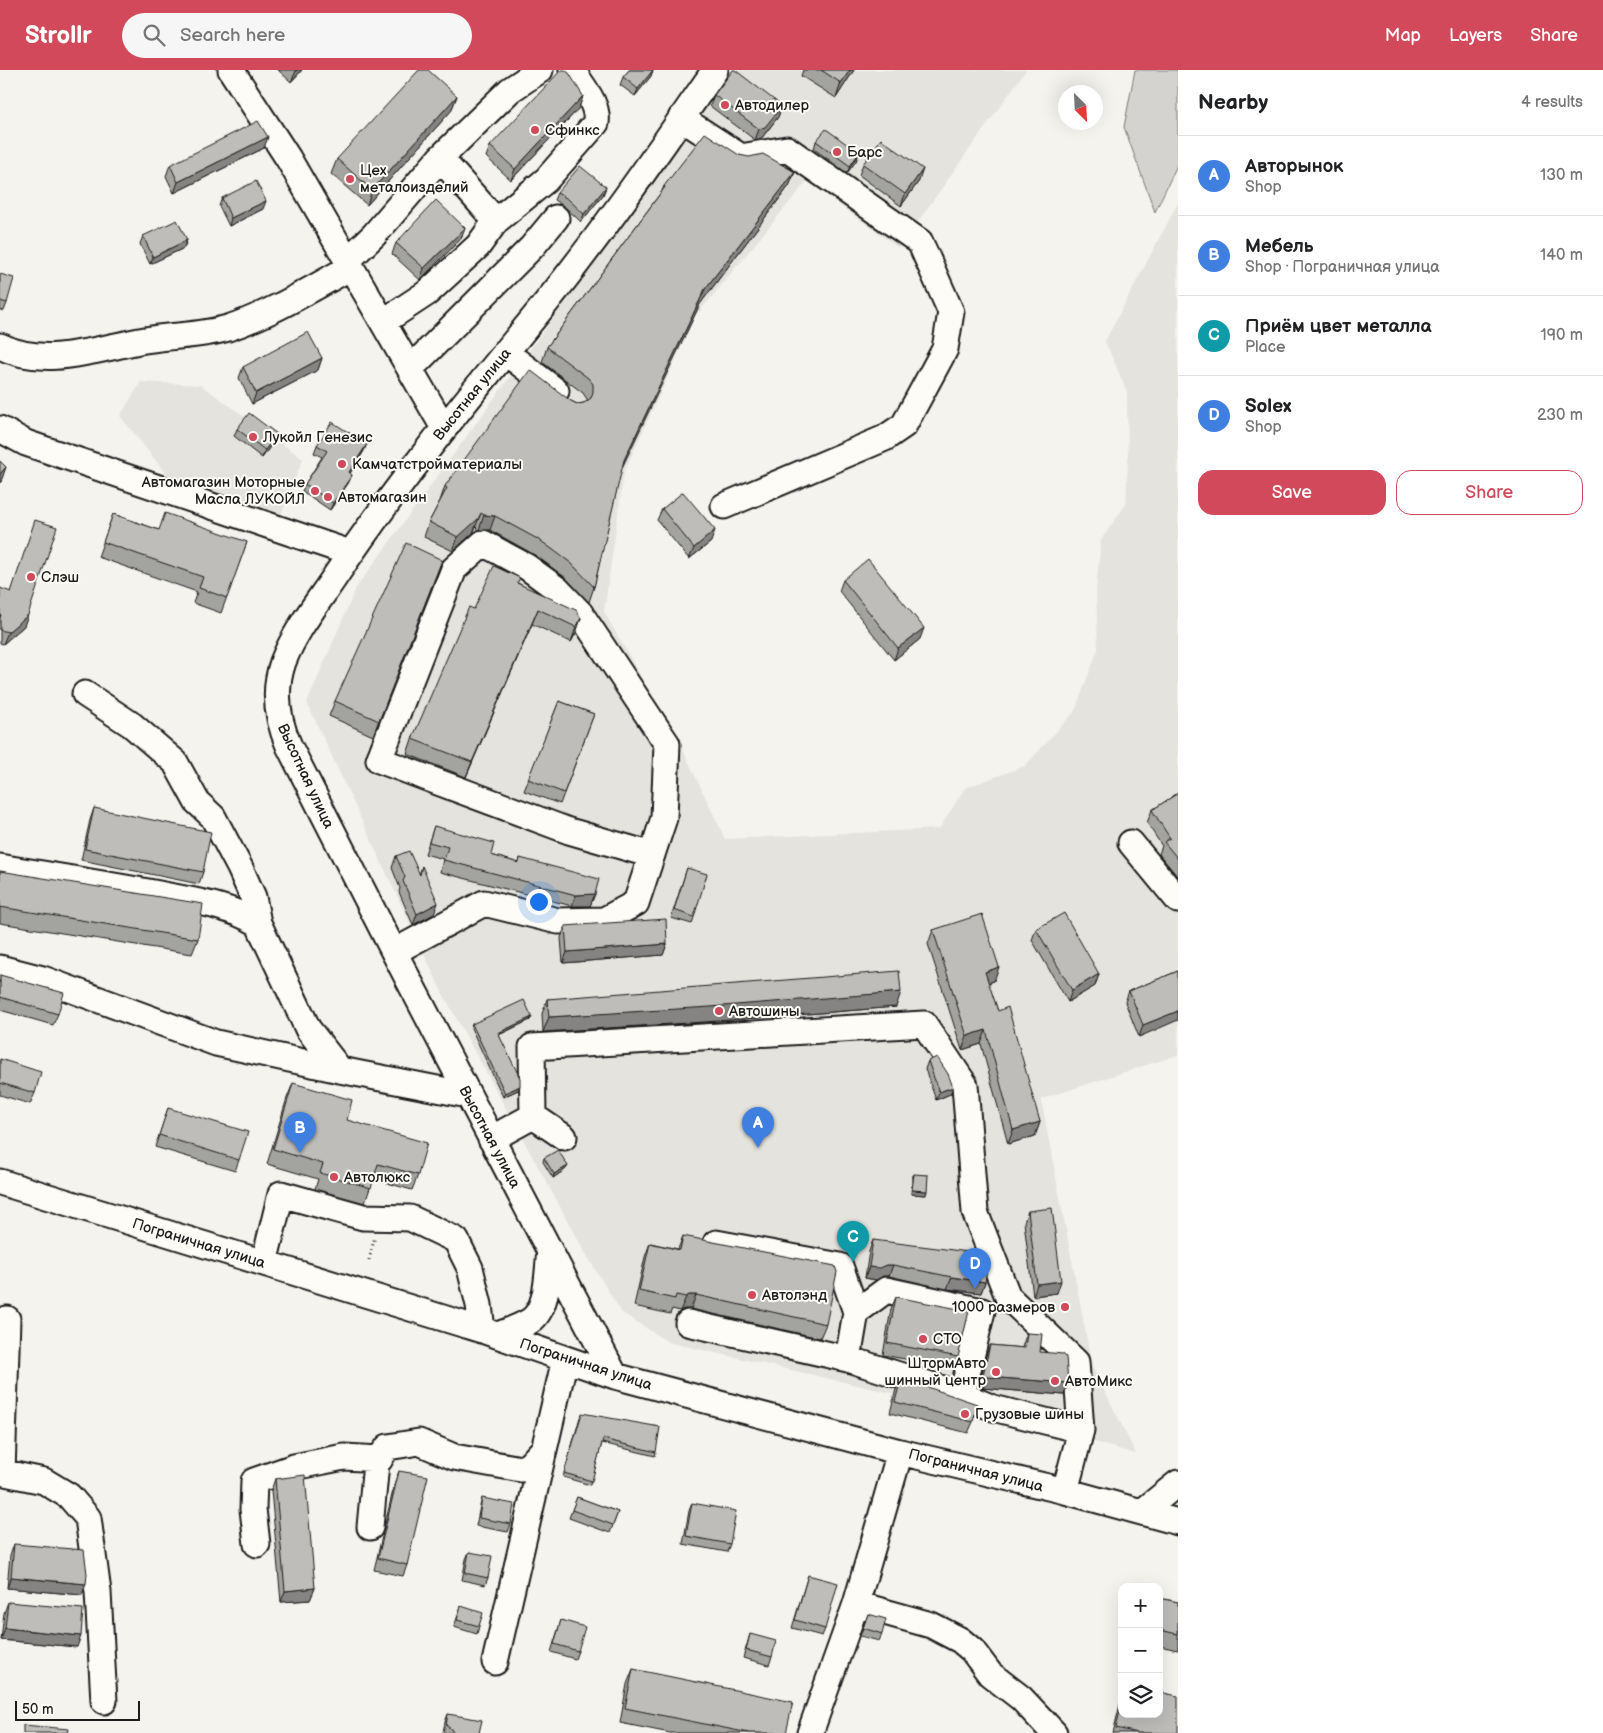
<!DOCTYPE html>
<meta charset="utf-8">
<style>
:root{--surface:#fff;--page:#f6f6f6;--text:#202124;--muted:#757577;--line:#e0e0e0;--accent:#d1495b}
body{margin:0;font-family:"Balsamiq Sans",sans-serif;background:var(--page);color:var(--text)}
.controls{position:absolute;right:15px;bottom:15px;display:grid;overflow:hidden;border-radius:10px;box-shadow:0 5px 20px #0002}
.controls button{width:45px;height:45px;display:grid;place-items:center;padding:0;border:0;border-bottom:1px solid var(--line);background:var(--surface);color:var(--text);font:25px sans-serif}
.compass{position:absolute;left:1058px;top:15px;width:45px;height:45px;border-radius:50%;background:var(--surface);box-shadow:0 5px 20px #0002;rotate:156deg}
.scale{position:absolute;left:15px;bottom:12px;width:125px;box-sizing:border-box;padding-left:5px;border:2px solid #1c1c1c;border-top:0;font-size:14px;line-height:18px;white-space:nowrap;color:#1c1c1c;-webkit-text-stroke:4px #fdfcf7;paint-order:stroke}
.you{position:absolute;left:538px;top:831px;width:18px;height:18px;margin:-12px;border:4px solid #fff;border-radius:50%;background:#1a73e8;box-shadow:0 0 0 8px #1a73e833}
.badge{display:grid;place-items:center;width:32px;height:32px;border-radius:50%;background:var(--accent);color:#fff;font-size:16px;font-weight:700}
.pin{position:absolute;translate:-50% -41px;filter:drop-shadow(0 1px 2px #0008)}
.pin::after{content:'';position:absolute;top:26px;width:18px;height:15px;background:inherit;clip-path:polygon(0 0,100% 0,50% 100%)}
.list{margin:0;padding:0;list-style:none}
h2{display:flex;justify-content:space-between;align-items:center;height:65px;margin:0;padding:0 20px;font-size:21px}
h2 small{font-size:16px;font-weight:400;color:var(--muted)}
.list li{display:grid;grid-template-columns:32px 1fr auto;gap:15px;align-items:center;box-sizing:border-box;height:80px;padding:0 20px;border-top:1px solid var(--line)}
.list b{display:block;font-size:19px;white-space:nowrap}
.list p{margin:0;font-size:16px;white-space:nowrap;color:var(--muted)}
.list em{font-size:16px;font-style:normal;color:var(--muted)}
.actions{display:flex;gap:10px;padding:15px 20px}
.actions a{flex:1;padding:11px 0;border:1px solid var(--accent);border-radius:15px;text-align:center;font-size:18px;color:var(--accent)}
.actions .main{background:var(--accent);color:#fff}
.icon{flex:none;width:28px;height:28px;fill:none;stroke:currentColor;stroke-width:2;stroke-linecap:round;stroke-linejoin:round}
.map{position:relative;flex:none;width:1178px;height:1663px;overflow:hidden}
header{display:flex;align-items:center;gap:30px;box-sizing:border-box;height:70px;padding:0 25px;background:var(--accent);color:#fff}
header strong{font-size:24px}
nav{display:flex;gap:28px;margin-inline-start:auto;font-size:18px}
.search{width:350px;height:45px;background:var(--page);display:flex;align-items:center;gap:12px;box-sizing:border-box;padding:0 18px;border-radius:28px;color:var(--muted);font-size:19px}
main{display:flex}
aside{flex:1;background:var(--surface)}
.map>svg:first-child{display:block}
</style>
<header>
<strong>Strollr</strong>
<div class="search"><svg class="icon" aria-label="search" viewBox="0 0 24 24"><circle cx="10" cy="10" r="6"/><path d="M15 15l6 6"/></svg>Search here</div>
<nav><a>Map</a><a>Layers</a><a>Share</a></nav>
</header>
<main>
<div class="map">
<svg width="1178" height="1663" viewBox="0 0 1178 1663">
<rect width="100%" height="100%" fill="#f4f3ee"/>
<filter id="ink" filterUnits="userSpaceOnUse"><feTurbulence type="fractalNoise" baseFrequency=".02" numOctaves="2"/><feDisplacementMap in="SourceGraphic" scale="10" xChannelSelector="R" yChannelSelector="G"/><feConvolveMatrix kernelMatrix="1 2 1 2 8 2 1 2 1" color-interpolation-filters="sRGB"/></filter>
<g filter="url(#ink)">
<path fill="#e4e3de" d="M734,0h292l-127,178 -92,-67 -112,136 -71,155 -20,140 78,136 43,91 214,-10 26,-41 60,-22 50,-55 23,-62 -2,-58 5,-51 25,-36 2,-43 -1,-69 -22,-51 73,-138v852l-137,44 51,267 44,88 -87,-25 -381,-87 -47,-30 -35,-58 -144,-262 -135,-289 49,-115z
M141,312l60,3 102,74 -24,61 -110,-43 -49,-61z"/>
<path fill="#d4d3cf" stroke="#787876" d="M1135,0h43v93l-23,49 -31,-85z"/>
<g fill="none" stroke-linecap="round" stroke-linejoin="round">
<g stroke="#1c1c1c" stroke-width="29">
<path id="minor" d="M231,0l57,88 156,270
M681,48l60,39 46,-8 133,93 31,70 -6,37 -41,76 -19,13 -161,68
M496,151l50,-41 50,-57c3,-19 -14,-37 -24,-53
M347,191l27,-26 66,-77 70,-68 30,-20
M383,252l44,-29 51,-47 18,-25 -56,-63
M0,276c46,23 98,2 145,-6 28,-5 56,-4 83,-12 43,-14 83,-39 123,-61
M505,282l51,39
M410,299l122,-122 24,-29
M0,359l26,14 324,110
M85,624l47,31 43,37 22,40 16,15 27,51 13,29 5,26 50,106 32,41
M1131,773l47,57
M0,797c53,9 106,17 159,27 34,7 69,11 99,29
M394,882l90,-49 74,18 46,-1 32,-17 28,-85 3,-74 -87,-131 -23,-24 -30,-22 -44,-24 -29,26 -75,191 190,71 83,24
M0,898l43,11 173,64 124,27 128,25
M533,1046l31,21
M491,1069l42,-23 -1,-69 392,-23 41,61 10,127 33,85 68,65 5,68 -16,61
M0,1112l482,148 133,46 285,76 165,39 113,31
M716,1173l124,23 16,46
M264,1193l17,-69 82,23 47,1 46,22 14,28 9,37 3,25
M688,1253l160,36 8,-47 30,-22 96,21 -20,84
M498,1265c10,-4 22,-8 32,-14 19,-13 17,-49 20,-70
M848,1289l114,36 31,13 88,22
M615,1306l-221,-424 -105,-206c-12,-27 -16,-55 -6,-84 12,-31 33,-57 51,-84 61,-91 129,-174 198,-258 66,-80 124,-165 183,-250
M0,1402l44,9 25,15 19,22 10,74 6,109
M2,1402l5,-153
M1142,1442l36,-29
M370,1457l6,-64 12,-16 31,-5 35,15 67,12 8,-4 14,-15
M257,1474l-4,-35 1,-28 40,-14 50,-10 36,2
M856,1534l75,21 29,15 12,10 18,24 31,24 33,35
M495,1592l70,-303
M810,1663l46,-129 44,-152"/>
</g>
<path stroke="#1c1c1c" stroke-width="3" stroke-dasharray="1 4" stroke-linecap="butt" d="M369,1190l6,-24"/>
<use href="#minor" stroke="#fdfcf7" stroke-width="25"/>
</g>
<path fill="#a3a3a0" stroke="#1c1c1c" d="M278,0h24l-11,12z
M629,0h24l-2,6 -16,20 -15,-11 3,-8z
M803,0h51l-18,28 -35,-22z
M714,25l68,11 -4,11 -17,22 -6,1 -45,-34z
M457,26l-6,15 -84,94 -36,-31 6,-15z
M583,26l-4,12 -68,72 -25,-23 4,-11z
M816,71l43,12 -3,8 -9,12 -33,-24z
M264,78l-90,45 -8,-17 4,-11z
M739,85l56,17 -6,14 -89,118 -78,162 -28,121 -5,15 -23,-24 -31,-23 -45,-25h-11l-3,-3 -3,6 -20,18 -29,-14 5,-15 11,-21 5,-15 126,-85 6,3 7,-1 4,-2 -1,-2 -4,-6 -41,-31 5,-15 115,-156 2,-5z
M863,94l56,17 -18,25 -42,-31z
M606,117l-3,8 -22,27 -16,-15 -11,-7 3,-7z
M222,128l41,11 -34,17 -10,-20z
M465,158l-4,11 -41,41 -28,-26 4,-11z
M143,166l44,4 -3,8 -34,16 -10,-20z
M0,204l7,29 -3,8 -4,-1z
M322,288l-4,12 -66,34 -13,-26 4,-11z
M237,359l40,5 -3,7 -12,17 -28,-22z
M317,375l47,6 -14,22 -1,9 -19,28 -28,-19 3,-7 17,-27 -8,-4z
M662,439l49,33 -22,17 -32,-39z
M113,444l46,16 88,12 -26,71 -28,-10 4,-11 -99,-35z
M442,490l-69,176 -44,-20 6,-15z
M843,510l77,59 -26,21 -55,-69z
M518,513l63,35 -5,15 -5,9 -39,-18 -66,153 -59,-23 5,-15 62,-130z
M0,518l24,38 -21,18 -3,-1z
M559,631l35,13 -34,90 -36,-13z
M1178,723v84l-19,-23 3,-8 -15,-23 5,-13z
M94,738l109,64 -4,12 -118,-24 9,-40z
M434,756l57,29 28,8 1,-5 75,36 -5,12h-18l-132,-34 3,-13 -18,-5z
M396,786l23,19 3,-9 12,48 -21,11 -14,-33 1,-4 -8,-20z
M687,798l7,49 -2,7 -21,-6z
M0,801l198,68 -6,15 -192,-31z
M565,856l102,18 -4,11 -100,8 -2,-25z
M1036,859l63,45 -4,12 -27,16 -36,-62z
M933,860l61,51 -6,2 10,28 42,111 -5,14 -27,8 -27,-100 -19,6 -34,-106z
M1178,901l-39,66 -14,-35 4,-11z
M0,905l58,39 -5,11 -53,-15z
M547,929l349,8 -191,15 -162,10 -1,-18z
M532,947l-2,3 -31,15 19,55 -15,7 -32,-69 1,-4z
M0,989l35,34 -5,11 -30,-9z
M928,991l25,26 -3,7 -14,6 -11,-31z
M293,1013l54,37 71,55 -6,15 -39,-11 -8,24 -50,-14 3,-10 -51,-15 20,-66z
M168,1038l71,52 -4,11 -80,-24z
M544,1088l22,11 -13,9 -10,-16z
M914,1104l12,21 -15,-1 1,-17z
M1028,1141l29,82 -24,3 -9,-74z
M683,1166l143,88 -6,14 -129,-29h-7l-4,2 -8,-2 -2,5 -36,-8 11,-49 5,-14 28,6z
M873,1170l112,42 -4,11 -34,-4 -58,-13h-6l-7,4 -11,-2 4,-27z
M896,1227l62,60 -4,11 -71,-13 8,-46z
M1027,1263l13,19 28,31 -4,12 -81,-7 -4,-2 7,-30 4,-11 32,3 1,-4z
M901,1308l72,44 -5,11 -78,-20 6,-24z
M580,1347l76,35 -1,4 -53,-13 -12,42 -27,-8z
M399,1401l8,94 -4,11 -29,-6 21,-88z
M275,1409l40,109 -5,12 -29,2 -10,-112z
M577,1427l41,15 -8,21 -41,-15z
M482,1428l29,26 -3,8 -32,-6 4,-20z
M692,1433l38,41 -3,8 -44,-8 6,-33z
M14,1474l68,51 -75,-7 3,-33z
M469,1482l19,26 -3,7 -23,-5 4,-21z
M808,1505l17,54 -3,7 -30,-8z
M1159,1528l19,4v48l-19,-4z
M8,1532l69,45 -76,-7 3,-27z
M461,1536l18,20 -2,8 -23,-7z
M868,1544l14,20 -3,7 -19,-5z
M561,1550l17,31 -3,8 -24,-7z
M750,1564l22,23 -3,8 -26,-7z
M633,1599l153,64h-116l-50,-10 7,-39z
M1122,1626v18l56,19h-65z
M448,1644l31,19h-35l-1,-1 2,-10z"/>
<path fill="#858482" stroke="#1c1c1c" d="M296,0h6l-11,12 5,-11z
M653,0l-2,6 -16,20 3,-7z
M850,0h4l-18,28 5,-15z
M457,26l-6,15 -84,94 5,-15z
M583,26l-4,12 -68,72 4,-11z
M782,36l-4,11 -17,22 -6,1 4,-11z
M268,67l-4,11 -90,45 4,-11z
M859,83l-3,8 -9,12 3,-7z
M923,99l-4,12 -18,25 4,-12z
M795,102l-6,14 -89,118 -81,170 5,-14 81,-171z
M606,117l-3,8 -22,27 3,-8z
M266,131l-3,8 -34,17 2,-8z
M465,158l-4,11 -41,41 4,-12z
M187,170l-3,8 -34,16 3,-7z
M322,288l-4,12 -66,34 4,-11z
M277,364l-3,7 -12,17 3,-8z
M367,374l-3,7 -18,29 3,-8z
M6,397l-5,15 -1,1v-9z
M352,405l-3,7 -19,28 3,-7z
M481,443l-8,20 -20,18 5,-14z
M484,445l11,1 -5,14h-11z
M715,460l-4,12 -22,17 5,-11z
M442,490l-6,15 -63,161 6,-15z
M538,539l-6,15 -66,153 6,-15z
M28,545l-4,11 -21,18 5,-12z
M581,548l-5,15 -5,9 5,-15z
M924,558l-4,11 -26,21 4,-12z
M595,824l-5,12h-18l4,-11z
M438,833l-4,11 -21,11 4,-11z
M667,874l-4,11 -100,8 4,-11z
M999,897l-5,14 -14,4 5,-13z
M1099,904l-4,12 -27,16 4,-12z
M901,922l-5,15 -191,15 -162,10 6,-15z
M1178,941v9l-39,17 4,-12z
M532,947l-2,3 -34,16 2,-3z
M986,960l-5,14 -19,6 5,-14z
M520,1016l-2,4 -15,7 2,-4z
M953,1017l-3,7 -14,6 3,-8z
M1040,1052l-5,14 -27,8 5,-14z
M568,1096l-2,3 -13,9 1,-4z
M912,1120l15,1 -1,4 -15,-1z
M887,1195h6l-4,11h-6l-7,4 -11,-2 4,-11z
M952,1207l33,5 -4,11 -34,-4z
M1061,1211l-4,12 -24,3 4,-12z
M689,1225h7l-5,14h-7l-4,2 6,-14z
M987,1307l81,6 -4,12 -81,-7z
M11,1507l75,7 -4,11 -75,-7z
M315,1518l-5,12 -29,2 4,-11z
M5,1558l76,8 -4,11 -76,-7z"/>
<path fill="#bebdba" stroke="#1c1c1c" d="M419,0h9l29,26 -85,94 -35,-31z
M561,0h4l4,3 14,23 -68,73 -25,-23z
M629,0h24l-15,19 -15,-12z
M733,0h2l47,36 -17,21 -6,2 -45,-34z
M821,0h29l-9,13z
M258,51l10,16 -90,45 -8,-17z
M826,59l33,24 -9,13 -34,-25z
M705,63l34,22 10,2 14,-3 32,18 -90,117 -81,171 -30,127 -23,-24 -30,-22 -46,-25 -11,-1 -3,-2 -3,6 -20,18 -29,-15 18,-34 -2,-2 85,-116 41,31 6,3 7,-1 7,-5 2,-6v-8l-5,-6 -41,-31 118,-160 -1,-1z
M881,69l42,30 -18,25 -42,-30z
M580,96l26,21 -22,27 -16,-15 -11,-6z
M256,111l10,20 -35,17 -9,-20z
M436,130l29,28 -41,40 -28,-25z
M177,150l10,20 -34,17 -10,-21z
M0,204l14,4 -7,25 -7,-2z
M308,262l14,26 -66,35 -13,-26z
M249,343l28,21 -12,16 -28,-21z
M332,352l35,22 -18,28 3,3 -19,28 -28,-19 22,-33 -10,-6z
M0,391l6,6 -6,7z
M683,422l32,38 -21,18 -32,-39z
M165,443l82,29 -20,56 -28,-10 4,-11 -100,-35 10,-28 46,16z
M35,450l22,7 -29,88 -20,17 -8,-2v-12l1,-3 -1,-1v-26l11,4z
M406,473l36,17 -63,161 -44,-20z
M868,489l56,69 -26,20 -55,-68z
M494,496l26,12 -3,5 59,27 5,8 -5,9 -38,-18 -66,153 -60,-23 57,-132 5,2z
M559,631l35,13 -30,79 -36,-14z
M1178,723v66l-14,-17 6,-4 -18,-28z
M94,738l117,24 -8,40 -118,-23z
M434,756l60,17 -3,12 28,8 1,-5 79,21 -4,15 -19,1 -132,-35 4,-13 -19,-5z
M409,781l11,24 2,-9 16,37 -21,11 -14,-33 2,-4 -9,-21z
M687,798l20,6 -13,43 -20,-7z
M0,801l203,33 -5,35 -198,-32z
M1064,843l35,61 -27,16 -36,-61z
M982,844l17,53 -14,5 13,39 10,-4 32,115 -27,8 -27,-100 -19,6 -34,-106z
M666,849l1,25 -100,8 -2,-26z
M899,901l2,21 -191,15 -161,10 -2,-18z
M1178,901v40l-35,14 -14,-34z
M0,905l64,18 -6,21 -58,-17z
M524,930l8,17 -34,16 22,45v8l-15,7 -33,-69z
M937,987l11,17 5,13 -14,5 -11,-31z
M0,989l41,13 -6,21 -35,-10z
M293,1013l59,17 -5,20 80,23 -9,32 -40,-11 -7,24 -51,-15 3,-9 -50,-15z
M168,1038l80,24 -9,28 -80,-25z
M558,1080l10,16 -14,8 -10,-16z
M914,1104l14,1 -1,16 -15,-1z
M1052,1138l9,73 -24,3 -9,-73z
M683,1166l152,30 2,6 -11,52 -130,-29h-7l-3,2 -10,-2 -1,4 -36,-8 11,-48 30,7z
M873,1170l112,14 3,8 -3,20 -33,-5 -59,-12h-6l-7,3 -11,-1z
M896,1227l73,14 -11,46 -71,-14z
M1027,1263l15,1 -2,18 23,2 3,3 2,26 -81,-6 -4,-2 7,-30 35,3z
M901,1308l76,26 -4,18 -78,-20z
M582,1343l78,14 -4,25 -53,-13 -11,42 -28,-8z
M399,1401l29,5 -21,89 -29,-7z
M305,1405l10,113 -30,3 -10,-112z
M577,1427l41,15 -5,13 -41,-15z
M482,1428l32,6 -3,20 -32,-6z
M692,1433l44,8 -6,33 -44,-8z
M14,1474l70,6 3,24 -1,10 -75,-7z
M469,1482l23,4 -4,22 -23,-5z
M808,1505l30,8 -13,46 -30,-9z
M1159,1528l19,4v32l-19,-4z
M8,1532l75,7 -2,27 -76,-8z
M461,1536l22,7 -4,13 -22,-6z
M868,1544l18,5 -4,15 -19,-6z
M561,1550l24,7 -7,24 -24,-7z
M750,1564l26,7 -4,16 -26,-7z
M633,1599l160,33 -7,31h-37l-124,-25z
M1159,1622l19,4v37h-40l-22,-5 6,-26v12h37z
M448,1644l34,6 -3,13h-27v-3l-6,-5z
M23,1655l46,4 -1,4h-45z"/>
</g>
<g fill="#d1495b" stroke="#fdfcf7" stroke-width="2">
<circle cx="725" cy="35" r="5"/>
<circle cx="535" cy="60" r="5"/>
<circle cx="837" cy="82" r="5"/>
<circle cx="350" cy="109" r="5"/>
<circle cx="253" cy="367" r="5"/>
<circle cx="342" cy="394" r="5"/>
<circle cx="315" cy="421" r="5"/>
<circle cx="328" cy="427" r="5"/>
<circle cx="31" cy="507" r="5"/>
<circle cx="719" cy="941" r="5"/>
<circle cx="334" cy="1107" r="5"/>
<circle cx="752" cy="1225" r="5"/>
<circle cx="1065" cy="1237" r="5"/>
<circle cx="923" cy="1269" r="5"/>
<circle cx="996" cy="1302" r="5"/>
<circle cx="1055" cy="1311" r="5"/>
<circle cx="965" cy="1344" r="5"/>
</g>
<g text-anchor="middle" stroke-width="4" stroke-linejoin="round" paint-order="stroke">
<g font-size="15" fill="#1c1c1c" stroke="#fdfcf7" text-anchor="start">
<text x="735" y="40">Автодилер</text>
<text x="545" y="65">Сфинкс</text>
<text x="847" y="87">Барс</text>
<text x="360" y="105">Цех<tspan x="360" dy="17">металоизделий</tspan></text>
<text x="263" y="372">Лукойл Генезис</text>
<text x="352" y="399">Камчатстройматериалы</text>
<text x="305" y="417" text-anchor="end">Автомагазин Моторные<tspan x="305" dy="17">Масла ЛУКОЙЛ</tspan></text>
<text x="338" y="432">Автомагазин</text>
<text x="41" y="512">Слэш</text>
<text x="729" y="946">Автошины</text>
<text x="344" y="1112">Автолюкс</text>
<text x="762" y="1230">Автолэнд</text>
<text x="1055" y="1242" text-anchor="end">1000 размеров</text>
<text x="933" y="1274">СТО</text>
<text x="986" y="1298" text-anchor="end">ШтормАвто<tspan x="986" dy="17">шинный центр</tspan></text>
<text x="1065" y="1316">АвтоМикс</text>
<text x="975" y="1349">Грузовые шины</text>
</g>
<g font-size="15" fill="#1c1c1c" stroke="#fdfcf7">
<text transform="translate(472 324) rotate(-51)" y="5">Высотная улица</text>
<text transform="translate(306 706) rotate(65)" y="5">Высотная улица</text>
<text transform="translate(490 1067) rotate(62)" y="5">Высотная улица</text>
<text transform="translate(199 1173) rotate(17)" y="5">Пограничная улица</text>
<text transform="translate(586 1294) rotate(18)" y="5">Пограничная улица</text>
<text transform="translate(976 1400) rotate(14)" y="5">Пограничная улица</text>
</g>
</g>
</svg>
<div class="controls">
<button>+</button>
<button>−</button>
<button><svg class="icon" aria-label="layers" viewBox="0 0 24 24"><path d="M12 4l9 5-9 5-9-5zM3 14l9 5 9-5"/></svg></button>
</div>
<svg class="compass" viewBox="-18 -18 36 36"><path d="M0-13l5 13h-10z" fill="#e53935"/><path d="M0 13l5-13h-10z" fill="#757577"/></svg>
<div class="scale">50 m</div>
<div class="you"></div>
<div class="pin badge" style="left:758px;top:1078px;background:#3f7fe0">A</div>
<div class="pin badge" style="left:300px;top:1083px;background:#3f7fe0">B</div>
<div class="pin badge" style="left:853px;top:1192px;background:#0f9aa8">C</div>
<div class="pin badge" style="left:975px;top:1219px;background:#3f7fe0">D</div>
</div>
<aside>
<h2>Nearby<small>4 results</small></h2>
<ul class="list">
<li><span class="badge" style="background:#3f7fe0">A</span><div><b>Авторынок</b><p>Shop</p></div><em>130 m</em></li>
<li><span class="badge" style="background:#3f7fe0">B</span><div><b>Мебель</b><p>Shop · Пограничная улица</p></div><em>140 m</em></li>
<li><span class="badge" style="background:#0f9aa8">C</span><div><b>Приём цвет металла</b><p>Place</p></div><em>190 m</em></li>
<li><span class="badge" style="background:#3f7fe0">D</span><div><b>Solex</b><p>Shop</p></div><em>230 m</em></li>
</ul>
<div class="actions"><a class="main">Save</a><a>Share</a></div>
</aside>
</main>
